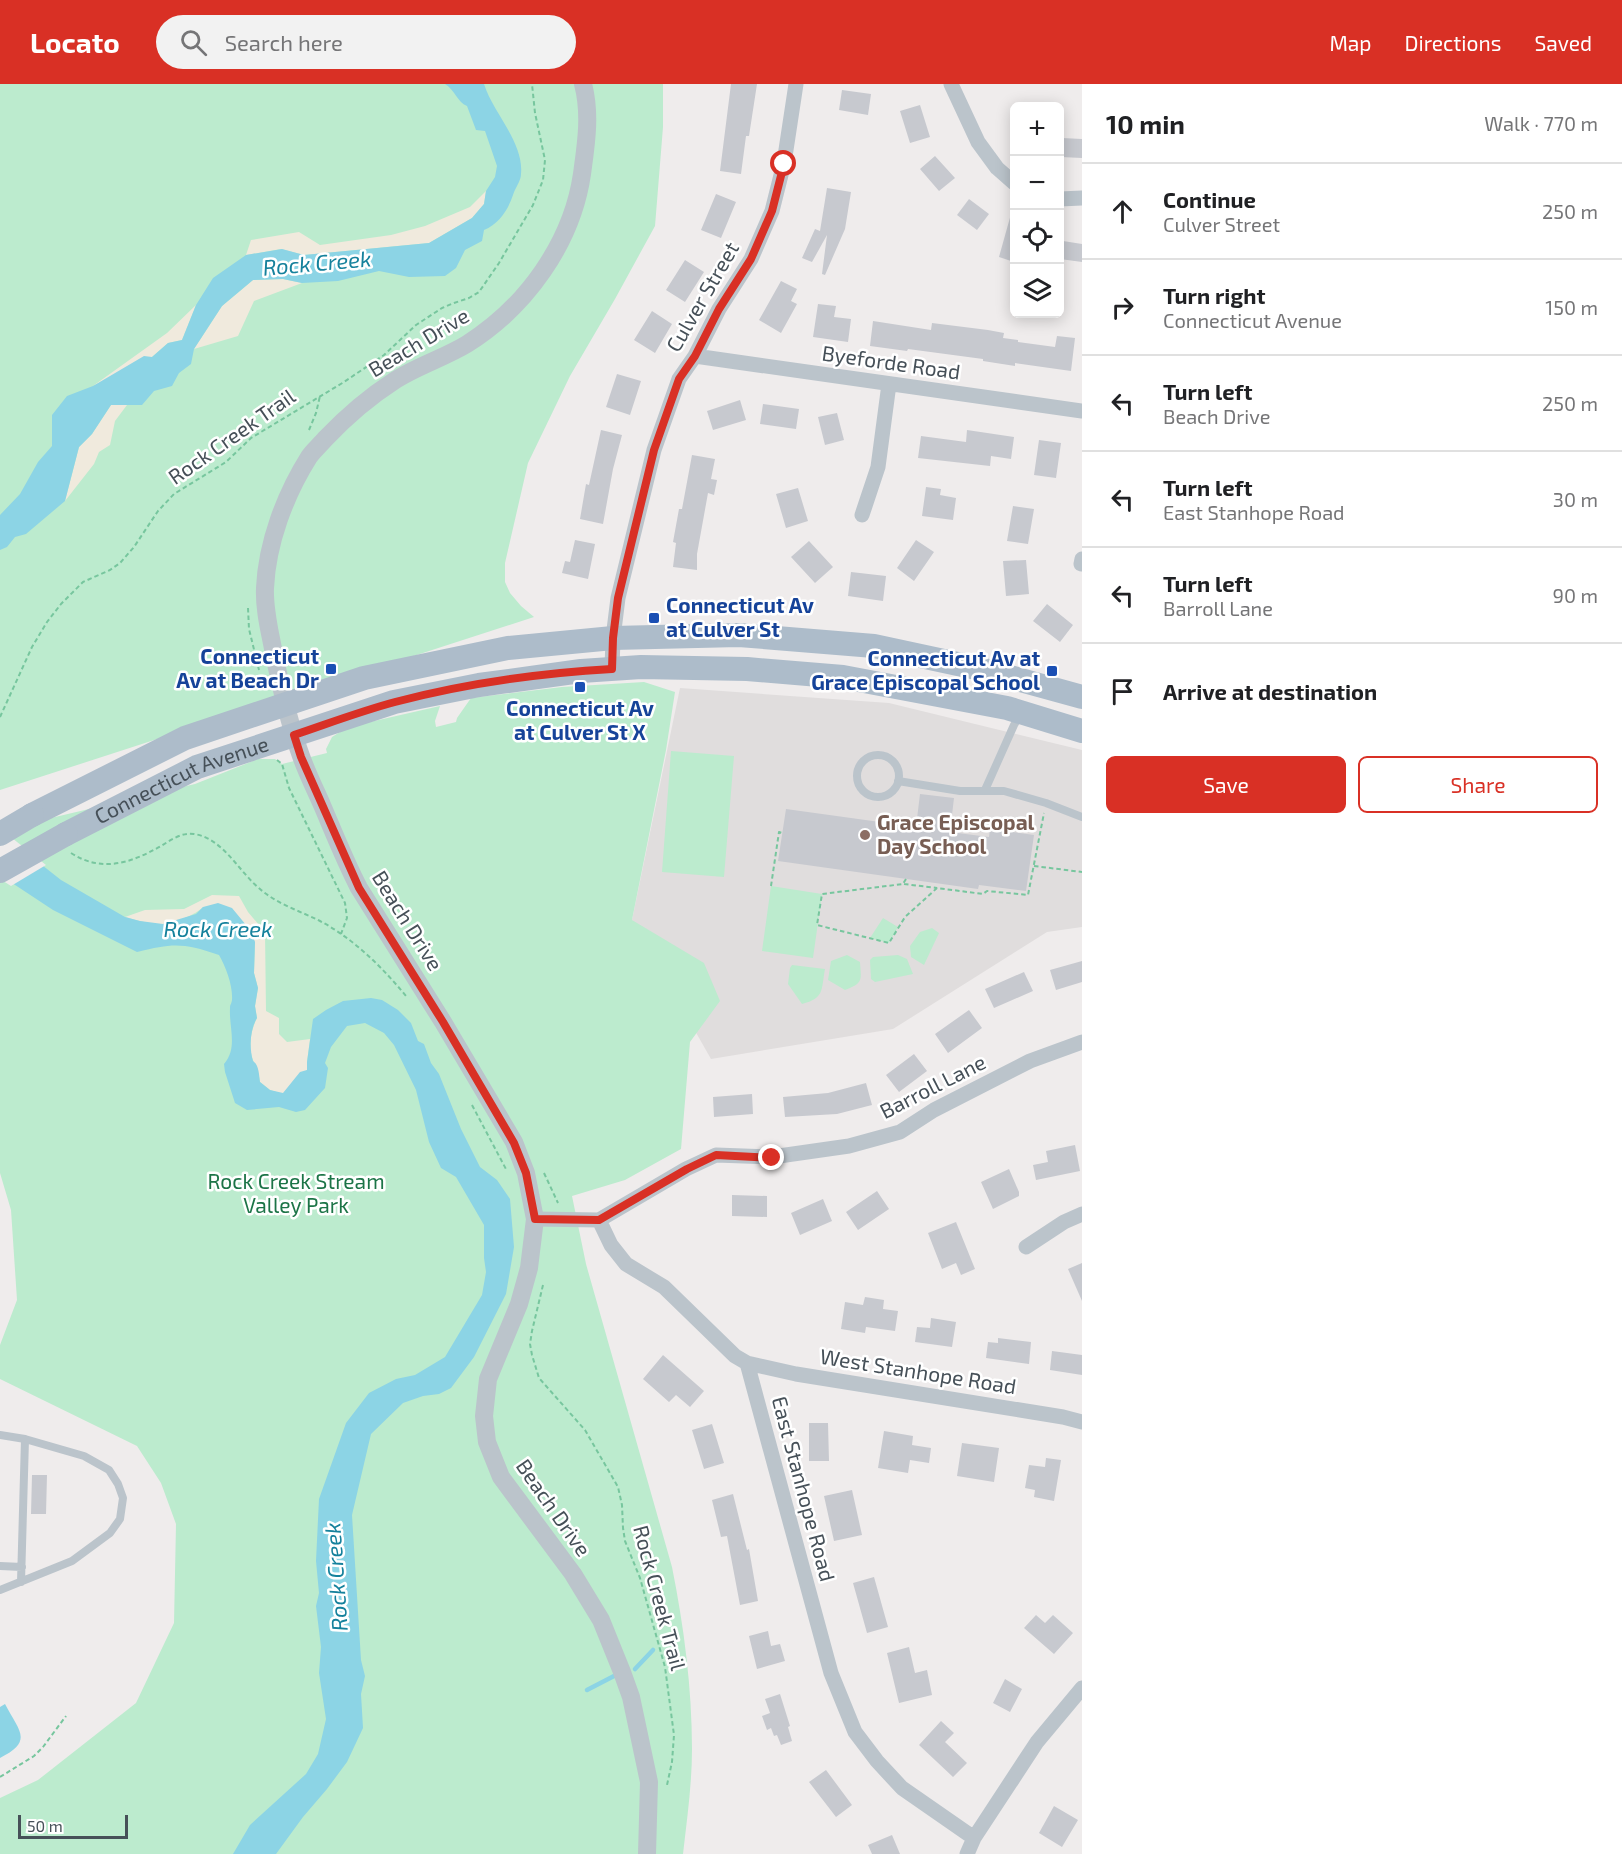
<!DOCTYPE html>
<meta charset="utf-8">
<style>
:root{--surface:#fff;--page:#f2f2f2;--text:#202124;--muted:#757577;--line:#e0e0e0;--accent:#d93025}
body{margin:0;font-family:"Exo 2",sans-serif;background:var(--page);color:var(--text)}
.controls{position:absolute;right:18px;top:18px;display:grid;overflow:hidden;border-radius:9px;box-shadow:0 3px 15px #0003}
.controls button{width:54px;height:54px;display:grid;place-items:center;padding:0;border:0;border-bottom:2px solid var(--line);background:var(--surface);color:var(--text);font:30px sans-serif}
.scale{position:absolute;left:18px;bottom:15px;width:110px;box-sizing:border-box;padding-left:6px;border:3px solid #465058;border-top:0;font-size:16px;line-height:21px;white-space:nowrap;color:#465058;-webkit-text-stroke:4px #fff;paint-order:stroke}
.stop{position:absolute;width:18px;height:18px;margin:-14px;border:4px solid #d93025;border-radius:50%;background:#fff}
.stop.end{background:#d93025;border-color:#fff;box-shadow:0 2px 6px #0008}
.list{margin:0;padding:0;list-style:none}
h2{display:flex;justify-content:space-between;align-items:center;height:78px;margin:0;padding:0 24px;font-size:26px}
h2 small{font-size:20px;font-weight:400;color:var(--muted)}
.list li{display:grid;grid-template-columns:39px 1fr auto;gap:18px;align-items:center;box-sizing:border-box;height:96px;padding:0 24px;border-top:2px solid var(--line)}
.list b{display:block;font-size:22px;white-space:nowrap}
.list p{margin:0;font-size:20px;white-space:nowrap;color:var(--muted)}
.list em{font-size:20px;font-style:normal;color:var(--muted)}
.actions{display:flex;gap:12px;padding:18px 24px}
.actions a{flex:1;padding:14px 0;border:2px solid var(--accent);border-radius:9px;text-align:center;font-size:21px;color:var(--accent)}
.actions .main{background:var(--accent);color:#fff}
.icon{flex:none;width:33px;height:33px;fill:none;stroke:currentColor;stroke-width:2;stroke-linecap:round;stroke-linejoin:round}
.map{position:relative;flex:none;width:1082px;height:1770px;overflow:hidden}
header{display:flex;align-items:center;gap:36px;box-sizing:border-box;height:84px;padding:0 30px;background:var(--accent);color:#fff}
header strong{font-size:28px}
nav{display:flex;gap:33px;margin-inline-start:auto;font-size:21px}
.search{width:420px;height:54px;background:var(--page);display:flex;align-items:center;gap:15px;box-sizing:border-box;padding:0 21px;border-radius:33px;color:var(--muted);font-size:22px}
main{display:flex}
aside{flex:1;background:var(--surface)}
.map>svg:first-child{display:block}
</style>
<header>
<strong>Locato</strong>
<div class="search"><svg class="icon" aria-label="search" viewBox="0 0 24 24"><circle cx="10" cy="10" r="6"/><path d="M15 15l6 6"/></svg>Search here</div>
<nav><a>Map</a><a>Directions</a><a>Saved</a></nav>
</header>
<main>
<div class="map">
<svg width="1082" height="1770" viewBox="0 0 1082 1770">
<rect width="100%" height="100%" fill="#efecec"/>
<path fill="#e0dddd" d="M680,604l209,15 193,47v177l-35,5 -154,97 -182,30 -79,-139z"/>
<path fill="#bcebce" d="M0,0h663v43l-8,99 -40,73 -45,77 -42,87 -23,100v19l5,11 11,13 13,11 -534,173z
M644,598l31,10 -9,58 -34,170 72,43 16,38 -30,41 -9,107 -56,31 -53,16 14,68 86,303c12,60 20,121 20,182 0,35 -5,70 -9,105h-683v-56l38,-18 98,-77 38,-80 2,-99 -15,-41 -24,-37 -137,-67v-34l17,-45 -6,-90 -11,-37v-343l195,-46 63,-25h17l7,5 45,-11 -1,-4 6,-12 16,-10 92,-21 -5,15 1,6 20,-5 1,-4 14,-20 91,-11z
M671,667l63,5 -10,121 -62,-5z
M771,802l51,8 -9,64 -51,-7z
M883,834l15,9 -9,16 -19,-5z
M932,844l7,5 -15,32 -13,-8 -1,-11 10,-14z
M847,871l13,7c1,18 4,21 -15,28l-17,-10 3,-19z
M898,871l9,4 6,15 -38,8 -4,-3 -1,-19 3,-3z
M792,881l33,4c-4,21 0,29 -23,35l-14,-20 2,-16z"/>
<path fill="#f0eadd" d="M486,107l-2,13 -12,14 -43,25 -125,12 -23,-6 -35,6 5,-15 48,-8 21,13 71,-10 34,-9 45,-19z
M283,195l19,4 -48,18 -16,35 -44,13 28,-43 31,-26z
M196,221l-14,35 -14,3 -16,14 -59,29 74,-53z
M111,321h16l-12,16 -5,24 -11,7 -5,12 -29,37 14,-54 13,-13z
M212,811l27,1 9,16 17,20 1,79 13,7v16l8,8 23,-3 -3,23v8l-24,24 -13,-4 -10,-8c-1,-9 -4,-14 -7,-22 -5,-12 -2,-31 4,-42l-2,-12 3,-18 -4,-15 1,-31 -52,-35c-8,8 -28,16 -40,17 -12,1 -27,-4 -38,-7l20,-7 39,-1z"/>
<path fill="#8cd4e5" d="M445,0h39c9,29 40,58 37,90 0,7 -6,14 -8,21 -5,15 -14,29 -29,35l-2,11 -17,9 -9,18 -11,8 -36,1 -30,-6 -41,10 -36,2 -19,-4 -30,1 -31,26 -28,43 -3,15 -12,9 -7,13 -18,5 -12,14h-31l-19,29 -13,13 -14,54 -39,33 -11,3 -8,10 -7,3v-35l20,-21 18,-32 14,-16v-31l15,-19 26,-10 51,-30 8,1 16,-14 14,-3 14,-35 17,-27 33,-23 36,-6 22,6 125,-12 43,-25 12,-14 2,-13 9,-14 2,-11 -12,-35 -9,-1 -9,-24c-10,-4 -12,-16 -22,-22z
M0,748l61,48 64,37 15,4 23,3 33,-10 7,-7 15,-4 14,5 19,23 4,11 -1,31 4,15 -3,18 2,12c-7,12 -8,29 -4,43 6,4 6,14 7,21l10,8 13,3 17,-21 7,-2v-8l6,-43 13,-9 17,-9 28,-3 11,2 16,10 13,13 7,18 6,3 7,19 8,11 22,55 19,38 17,13 13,19 4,48 -8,47 -32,63 -23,31 -12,6 -16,2 -20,7 -32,31 -19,81 9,145 4,16 -4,18 2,34 -16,34 -20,27 -24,28 -27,37h-43l17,-29 56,-51 12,-20 8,-35 -7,-46 2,-26 -5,-41 3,-13 -3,-32 3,-62 27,-76 23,-30 27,-14 19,-4 30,-18 37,-62 4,-23 -2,-14v-33l-28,-48 -15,-9 -12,-26 -13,-52 -22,-45 -10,-12 -19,-10 -18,3 -16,21 -6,16 3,5 -3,20 -20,22 -9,2 -17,-5 -32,3 -12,-7 -10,-31 -1,-8c14,-16 5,-36 6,-55 0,-6 1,-3 2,-9 1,-14 -6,-33 -13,-45 -36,-12 -45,-12 -82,-3l-84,-42 -53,-35z
M5,1620c14,27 29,37 -5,54v-51z"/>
<path fill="#efecec" d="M0,745l2,1 44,35 -35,21 -11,-7z"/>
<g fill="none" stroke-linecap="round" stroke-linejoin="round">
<path stroke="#8cd4e5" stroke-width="4.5" d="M635,1585l18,-19
M587,1606l27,-14"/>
</g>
<path fill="#c7c9cf" d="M731,0h26l-8,52h-3l-5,38 -21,-3z
M842,6l29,4 -3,21 -29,-5z
M920,21l10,32 -20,6 -10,-32z
M1062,54l20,1v19l-21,-1z
M935,72l20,22 -16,13 -19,-22z
M827,104l24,4 -6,37 -20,46 -3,-1 5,-39 -15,27 -10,-4 13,-29 5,2z
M716,110l20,8 -15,36 -20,-8z
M969,115l20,15 -12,16 -20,-15z
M1011,130l3,1v47l-15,-5z
M1063,157l19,3v18l-22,-3z
M685,176l19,12 -19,30 -19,-12z
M781,197l16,8 -6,12 6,3 -16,29 -22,-13z
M818,220l18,2 -2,11 17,2 -3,23 -35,-5z
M652,227l20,13 -17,29 -21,-13z
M873,237l58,9 1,-7 56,7 16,3 -1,5 15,2v2l37,5 2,-11 18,2 -4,33 -56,-8v3l-32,-5v-2l-75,-10 -1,2 -37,-5z
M617,290l24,7 -11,34 -24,-8z
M740,316l6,20 -33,10 -6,-19z
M763,320l36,5 -3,20 -36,-5z
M837,329l7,27 -19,5 -7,-28z
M601,346l21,5 -9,34 -10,55 -23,-5 6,-35 3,1z
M967,346l47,7 -3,22 -20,-3 -1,10 -72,-8 3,-22 45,6z
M1039,356l22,3 -5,35 -22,-3z
M692,371l23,4 -4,20 6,1 -3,15 -6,-2 -11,61v16l-24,-3 3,-24 -3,-1 6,-33h3z
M926,403l15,2 -1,6 16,3 -3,22 -31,-4z
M798,404l10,33 -22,7 -10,-34z
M1013,422l21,3 -6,35 -21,-3z
M575,456l20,4 -7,35 -26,-6 3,-12 5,1z
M916,456l18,12 -20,29 -17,-13z
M809,457l24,26 -18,16 -24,-26z
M1026,476l3,34 -23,2 -3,-35z
M851,488l35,4 -3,25 -35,-5z
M1047,520l26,21 -13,17 -27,-21z
M920,710l34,4 -4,34 39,5 1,-8 44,6 -8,56 -47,-6 -1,4 -200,-28 8,-52 130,18z
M1082,877v21l-26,8 -6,-20z
M1024,888l9,19 -39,17 -9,-19z
M969,926l13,18 -34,25 -13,-19z
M914,970l13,17 -28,21 -13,-17z
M866,999l6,22 -35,9 -52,3 -2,-20 45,-4z
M752,1010l1,20 -39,3 -1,-20z
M1075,1061l5,26 -44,9 -3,-15 15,-3 -2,-11z
M1009,1085l10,23v4l-26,13 -12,-27z
M877,1107l12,18 -31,21 -12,-18z
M732,1111l35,1v21l-35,-1z
M823,1115l9,22 -32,14 -9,-22z
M956,1138l19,47 -14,6 -5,-12 -14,6 -14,-36z
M1082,1179v38l-14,-32z
M865,1213l19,3 -1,9 15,2 -3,20 -29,-4 -1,6 -24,-4 4,-27 18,3z
M931,1234l25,4 -4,25 -37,-5 2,-15 13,1z
M998,1254l33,4 -2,22 -43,-6 2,-16 10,1z
M1052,1267l30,4v20l-32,-5z
M663,1271l41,36 -14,16 -14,-12 -7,7 -26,-23z
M809,1339h19l1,38h-20z
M712,1340l12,39 -20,6 -12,-39z
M884,1347l29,5 -1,9 19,3 -2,15 -19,-3 -2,13 -30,-5z
M962,1359l37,5 -5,34 -37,-6z
M1046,1374l15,2 -7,41 -20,-4 1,-7 -10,-2 4,-23 16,2z
M32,1391h15l-1,39h-15z
M852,1406l10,45 -28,6 -10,-45z
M733,1410l14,56 2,-1 9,52 -18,4 -13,-69 -6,1 -9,-37z
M874,1493l14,50 -21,6 -14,-50z
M1036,1531l9,8 8,-8 20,18 -19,21 -30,-26z
M768,1547l3,15 9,-2 5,17 -28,8 -8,-33z
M909,1563l6,26 12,-3 5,25 -33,8 -12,-50z
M1005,1595l17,10 -12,23 -17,-9z
M780,1610l10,32 -2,1 4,14 -11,4 -4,-10 -3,1 -3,-8 -4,2 -5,-14 8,-3 -5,-14z
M941,1637l13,12 -9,9 22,21 -14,14 -34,-32z
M826,1686l26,35 -16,12 -27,-35z
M1054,1722l24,14 -16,27 -23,-14z
M892,1751l8,19h-28l-4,-9z"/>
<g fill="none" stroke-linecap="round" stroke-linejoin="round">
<path stroke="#77c69e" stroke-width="2" stroke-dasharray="4.5 3" stroke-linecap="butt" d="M309,346l7,-17 4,-17
M248,524l1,21 10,41
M0,633l32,-70 15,-25 14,-18 22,-22 27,-12 10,-7 14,-16 24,-36 16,-17 52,-32 25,-24 93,-56 40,-27 32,-30 26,-17 12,-5 15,-5 10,-6 20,-29 34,-58 10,-25 2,-20 -10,-47 -3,-29
M277,676l5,4 7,24 56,115 2,15 -6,16
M71,769c31,20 60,10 90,-7 10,-6 21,-14 33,-12 29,4 45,38 66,55 17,15 40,22 60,32 34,18 62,46 86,75
M1034,782l48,6
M906,795l-3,5 -81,10 -5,31 72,18 16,-26 32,-29 46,6 4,-3 41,4 16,-82
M904,800l33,4
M771,802l8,-54 3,1
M472,1021l35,66
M544,1089l14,30
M543,1201l-11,46 -2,13 2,11 7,23 46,52 33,57 4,18 1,23 2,13 15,37 25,89 9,68 -2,27 -5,23
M0,1693l34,-21 9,-9 23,-31"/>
<path stroke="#bbc4cb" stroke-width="8" d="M857 692a21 21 0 1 1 42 0a21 21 0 1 1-42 0Z
M898,697l62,10h44l42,12 36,14
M985,706l29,-65 6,-10
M0,1351l25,4 59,17 25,14 9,14 5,14 -3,21 -10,14 -38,28 -72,29
M0,1482l22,1
M21,1498l4,-143"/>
<path stroke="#bbc4cb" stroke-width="15" d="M951,0l27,58 19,26 17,15
M1060,115l22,-1
M695,272l387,55
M862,431l16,-48 11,-83
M1081,480l1,-5
M612,585l1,-31 5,-40 36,-148 25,-71 16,-23 24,-47 32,-50 21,-48 12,-48 12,-79
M535,1135l64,1 12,25 15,19 38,23 71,69 12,7 84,310 24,59 22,29 25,27 72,50
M599,1136l87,-51 30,-14 56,2 77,-11 51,-14 34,-22 96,-49 52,-19
M1026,1163l38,-25 18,-8
M747,1279l49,11 267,43 19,5
M967,1770l7,-16 63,-96 45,-54"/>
<path stroke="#bbc4cb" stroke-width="18" d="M583,0c8,30 3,61 -1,90 -10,69 -56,133 -115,170 -23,14 -50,22 -73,37 -25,16 -48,36 -69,58 -5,6 -12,12 -16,18 -24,38 -42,86 -44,131 -1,22 5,44 9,66 7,34 15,69 27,102 6,17 14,33 21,49 12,28 23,56 37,83l84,134 71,120 12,31 9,46 -6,49 -10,36 -31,75 -4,37 3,26 14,35 72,97 28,46 21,52 9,25 18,85 -2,72"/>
<g stroke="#adbcca" stroke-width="24">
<path d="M32,731l153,-77 179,-60 144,-30 105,-10 126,-3 135,11 107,23 101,28"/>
<path id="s1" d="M66,750l131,-67 197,-65 85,-17 102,-14 60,-4 106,2 96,8 164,31 75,23"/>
</g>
<path stroke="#adbcca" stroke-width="24" d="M0,750l32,-19
M0,787l66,-37"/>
</g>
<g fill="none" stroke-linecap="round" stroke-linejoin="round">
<path stroke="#d93025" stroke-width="8" d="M772,1074l-56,-3 -29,14 -88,51 -64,-1 -9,-46 -12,-30 -71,-121 -84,-134 -58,-131 -7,-22c33,-11 67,-24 101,-33 69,-18 146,-29 217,-33l1,-31 5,-40 36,-148 25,-71 16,-23 24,-47 32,-50 21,-48 12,-47"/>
</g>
<g fill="#1a4fb4" stroke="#fff" stroke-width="2">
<rect x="648" y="528" width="12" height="12" rx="3"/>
<rect x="325" y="579" width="12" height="12" rx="3"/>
<rect x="1046" y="581" width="12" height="12" rx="3"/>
<rect x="574" y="597" width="12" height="12" rx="3"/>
</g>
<circle fill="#8d6e63" stroke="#fff" stroke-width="2" cx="865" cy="751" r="6"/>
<g text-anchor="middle" stroke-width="5" stroke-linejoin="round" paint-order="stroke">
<g font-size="21" fill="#465058" stroke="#fff">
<text transform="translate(703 213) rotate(-60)" y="7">Culver Street</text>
<text transform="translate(419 259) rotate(-31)" y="7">Beach Drive</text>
<text transform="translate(891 279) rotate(8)" y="7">Byeforde Road</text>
<text transform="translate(232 353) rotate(-35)" y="7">Rock Creek Trail</text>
<text dy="7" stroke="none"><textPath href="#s1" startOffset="128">Connecticut Avenue</textPath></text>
<text transform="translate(407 837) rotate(58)" y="7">Beach Drive</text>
<text transform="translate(933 1003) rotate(-27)" y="7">Barroll Lane</text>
<text transform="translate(918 1288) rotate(9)" y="7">West Stanhope Road</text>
<text transform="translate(803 1405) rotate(75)" y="7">East Stanhope Road</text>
<text transform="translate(553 1424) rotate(55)" y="7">Beach Drive</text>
<text transform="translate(659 1514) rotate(75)" y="7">Rock Creek Trail</text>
</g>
<g font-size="21" font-weight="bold" fill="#164399" stroke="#fff" text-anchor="end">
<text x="666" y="529" text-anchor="start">Connecticut Av<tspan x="666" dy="24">at Culver St</tspan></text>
<text x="319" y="580">Connecticut<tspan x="319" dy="24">Av at Beach Dr</tspan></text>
<text x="1040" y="582">Connecticut Av at<tspan x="1040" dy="24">Grace Episcopal School</tspan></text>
<text x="580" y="632" text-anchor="middle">Connecticut Av<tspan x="580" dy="24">at Culver St X</tspan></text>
</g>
<g font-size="21" font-weight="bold" fill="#785e54" stroke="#fff" text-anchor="start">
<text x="877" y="746">Grace Episcopal<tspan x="877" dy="24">Day School</tspan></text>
</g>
<g font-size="21" fill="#1c7447" stroke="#fff">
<text x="296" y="1105">Rock Creek Stream<tspan x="296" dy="24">Valley Park</tspan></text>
</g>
<g font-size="22" font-style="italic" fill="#15819c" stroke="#fff">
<text transform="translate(317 179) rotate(-5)" y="8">Rock Creek</text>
<text x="218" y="853">Rock Creek</text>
<text transform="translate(336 1493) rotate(-94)" y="8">Rock Creek</text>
</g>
</g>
</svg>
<div class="controls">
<button>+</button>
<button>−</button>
<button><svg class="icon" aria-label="locate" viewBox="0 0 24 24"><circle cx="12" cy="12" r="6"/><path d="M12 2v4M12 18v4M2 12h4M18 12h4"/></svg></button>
<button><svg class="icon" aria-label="layers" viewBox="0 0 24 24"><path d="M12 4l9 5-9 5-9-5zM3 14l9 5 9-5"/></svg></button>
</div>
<div class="scale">50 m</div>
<div class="stop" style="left:784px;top:80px"></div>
<div class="stop end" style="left:772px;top:1074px"></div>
</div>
<aside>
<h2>10 min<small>Walk · 770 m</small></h2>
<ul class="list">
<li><svg class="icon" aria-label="ahead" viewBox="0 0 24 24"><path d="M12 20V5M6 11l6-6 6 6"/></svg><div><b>Continue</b><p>Culver Street</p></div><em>250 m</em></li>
<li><svg class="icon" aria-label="right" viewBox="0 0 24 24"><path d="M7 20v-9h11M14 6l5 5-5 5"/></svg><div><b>Turn right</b><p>Connecticut Avenue</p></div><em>150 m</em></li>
<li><svg class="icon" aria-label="left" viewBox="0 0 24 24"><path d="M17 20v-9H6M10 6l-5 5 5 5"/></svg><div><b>Turn left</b><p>Beach Drive</p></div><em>250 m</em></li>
<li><svg class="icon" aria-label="left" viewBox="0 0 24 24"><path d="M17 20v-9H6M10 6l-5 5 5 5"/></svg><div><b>Turn left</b><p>East Stanhope Road</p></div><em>30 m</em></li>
<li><svg class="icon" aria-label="left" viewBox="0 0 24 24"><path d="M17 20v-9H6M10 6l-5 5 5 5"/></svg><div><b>Turn left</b><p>Barroll Lane</p></div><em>90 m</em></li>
<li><svg class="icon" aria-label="arrive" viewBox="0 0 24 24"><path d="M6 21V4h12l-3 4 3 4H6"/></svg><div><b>Arrive at destination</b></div></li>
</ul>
<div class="actions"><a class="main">Save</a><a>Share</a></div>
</aside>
</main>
